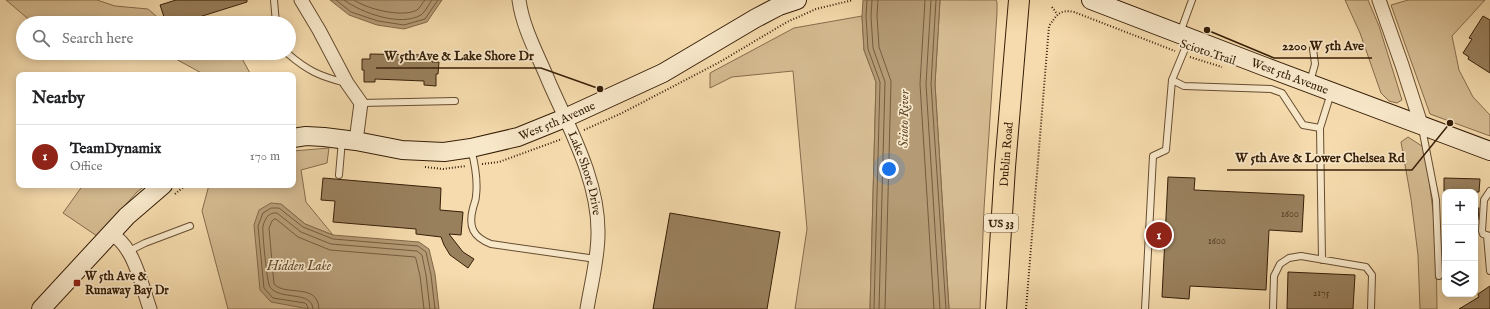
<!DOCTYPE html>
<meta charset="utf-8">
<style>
:root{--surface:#fff;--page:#f2f2f2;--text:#202124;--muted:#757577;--line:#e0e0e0;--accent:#8f2418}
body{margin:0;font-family:"IM FELL English",serif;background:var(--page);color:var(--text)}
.controls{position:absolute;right:12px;bottom:12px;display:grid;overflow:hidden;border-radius:8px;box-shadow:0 2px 10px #0003}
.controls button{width:36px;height:36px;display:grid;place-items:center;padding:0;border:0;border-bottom:1px solid var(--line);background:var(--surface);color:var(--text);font:20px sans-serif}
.you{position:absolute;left:889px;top:169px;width:14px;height:14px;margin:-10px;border:3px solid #fff;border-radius:50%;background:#1a73e8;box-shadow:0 0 0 6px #1a73e833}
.badge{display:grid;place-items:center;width:26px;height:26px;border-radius:50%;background:var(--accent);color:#fff;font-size:13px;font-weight:700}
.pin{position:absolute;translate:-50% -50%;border:2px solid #fff;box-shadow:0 1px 4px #0006}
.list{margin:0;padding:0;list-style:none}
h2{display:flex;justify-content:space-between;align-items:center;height:52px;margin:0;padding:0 16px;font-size:17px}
h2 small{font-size:13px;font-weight:400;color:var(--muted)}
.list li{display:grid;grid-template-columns:26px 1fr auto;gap:12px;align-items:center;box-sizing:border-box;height:64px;padding:0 16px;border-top:1px solid var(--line)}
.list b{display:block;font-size:15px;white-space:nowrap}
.list p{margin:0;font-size:13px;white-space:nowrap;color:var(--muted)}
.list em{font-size:13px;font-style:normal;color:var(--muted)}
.icon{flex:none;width:22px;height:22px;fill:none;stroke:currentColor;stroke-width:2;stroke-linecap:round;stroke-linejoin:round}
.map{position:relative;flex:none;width:1490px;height:309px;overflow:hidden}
.search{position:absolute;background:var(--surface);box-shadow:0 2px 10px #0003;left:16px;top:16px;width:280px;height:44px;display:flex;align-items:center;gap:10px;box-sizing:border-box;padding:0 14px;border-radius:22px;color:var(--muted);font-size:15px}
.panel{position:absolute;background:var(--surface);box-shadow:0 2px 10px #0003;left:16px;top:72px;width:280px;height:116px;border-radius:8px}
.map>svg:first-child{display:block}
</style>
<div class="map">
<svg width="1490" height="309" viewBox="0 0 1490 309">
<rect width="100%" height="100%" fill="#f5dbad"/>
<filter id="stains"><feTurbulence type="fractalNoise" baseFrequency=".005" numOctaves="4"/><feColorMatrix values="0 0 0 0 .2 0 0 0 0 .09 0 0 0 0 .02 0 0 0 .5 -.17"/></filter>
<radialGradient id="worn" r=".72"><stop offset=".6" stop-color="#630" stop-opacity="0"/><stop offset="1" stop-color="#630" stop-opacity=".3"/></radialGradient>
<path fill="#d5bb91" stroke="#866c4c" d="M6,0h91l18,6 33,3 16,14h-131z
M940,0h56l1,2v11l-13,196 -4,100h-31l-14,-225z
M1345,0h23l11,26 23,74 -5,3 -8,-2 -8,-8 -21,-60z
M1408,0h77l-33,36 7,34 14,27 17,18v21l-60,-22 -39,-109z
M862,16l2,34 12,32 -6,227h-75l12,-80 -14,-158 -61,6 -22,11v-15l84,-45z
M165,53h74l12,22h-46z
M1408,137l17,11 11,87 1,74h-17l-2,-54 -7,-56 -10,-57z
M329,148l-2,15 -26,7 5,32 27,33 -28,-11 -24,-20 26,104 2,1h-81l-26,-98 7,-26h84v-34z
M83,185h63l-9,7 -40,44 -34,-23z"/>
<path fill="#b49b75" stroke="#826949" d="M330,0h112l-15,22 -23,7 -27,-4 -28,-10z
M863,0h77l-5,84 14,225h-79l6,-227 -12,-32 -2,-34z
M271,203l10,1 24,20 28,11 86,7 10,7 6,25 4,35h-130l-38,-7 -11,-12 -6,-65 5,-15z"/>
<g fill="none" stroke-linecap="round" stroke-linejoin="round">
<path stroke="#755c3e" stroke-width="1" d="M336,0l15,12 27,9 26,4 21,-6 13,-19
M344,0c18,13 56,27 77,15 4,-3 8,-11 11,-15
M354,0c13,9 48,18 63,10 3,-2 5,-7 8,-10
M867,0l-1,16 2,33 12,33 -6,227
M872,0l-1,16 2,32 12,34 -6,227
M878,0l-1,16 2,31 12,34 -6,228
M925,0l-5,84 14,225
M931,0l-5,84 14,225
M936,0l-5,84 15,225
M308,309l-1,-4 -2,-2 -32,-5 -9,-10 -6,-62 5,-13 8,-5h8l24,19 30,12 85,7 8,6 5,23 4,34
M313,309c-1,-19 -33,-8 -43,-22 -3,-3 -8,-56 -7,-61 2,-8 6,-14 14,-13l24,19 30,12 86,7 5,4 4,20 4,34
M319,309c-1,-27 -33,-12 -45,-25l-5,-56 3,-7 2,-2h2l22,18 32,13 85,7 1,2 4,17 4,33"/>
</g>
<path fill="#99805d" stroke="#361e07" d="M176,0h71v2l-67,21h-14l-6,-18z
M1483,16l7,4v53l-22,-14 1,-2 -6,-4 9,-14 -3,-1z
M370,54l63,1 -1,7h7l-1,12h-2v12l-12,-1v-4l-49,-2v3h-11v-12h-2v-11h8z
M1168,177l27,1 -1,12 110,5 -2,37 -33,-2 -3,60 -76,-4 -1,13 -27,-2z
M323,178l118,10 -1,22 23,2 -2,23 -12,-1 14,18 11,7 -6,9 -18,-13 -6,-10 -3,-8 -25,-3v-5l-83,-7 2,-21 -14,-1z
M1444,178l36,1 -1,13h-35z
M1475,208h4l-1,12 -3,1z
M670,213l110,19 -13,77h-114z
M1288,272l67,3 -2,34h-66z
M1490,286v23h-31l20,-12 -1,-3z"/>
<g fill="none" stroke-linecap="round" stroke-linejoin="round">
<g stroke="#664d30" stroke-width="8">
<path id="lane" d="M274,0l2,23
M1180,33l12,-33
M287,53c21,18 32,23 59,30
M1172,80l12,6 87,3 11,4 21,32 17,3
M1310,82l5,-18 -2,-15
M361,103l94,-2
M1422,128l14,72 3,76
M471,149c4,15 7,31 5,47 0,4 -2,8 -3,12 -5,19 0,29 18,36l105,15
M339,175l3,-35
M1490,191l-6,9 -2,31 1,3 7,2
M1487,236l3,35
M129,251l16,-8 45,-17
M1322,260l-2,-132 11,-35
M1145,309l8,-153 13,-6 6,-70 17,-41
M1273,309l1,-33 6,-12 9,-6 12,-2 65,11 6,8 -1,34"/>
</g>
<g stroke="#664d30" stroke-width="15">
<g id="street">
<path d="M301,0l18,30 28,53 14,20 -5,38"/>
<path id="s1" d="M519,0c4,29 19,55 30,82 21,48 50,99 49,152 0,25 -7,50 -11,75"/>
<path d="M1379,0l23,65 19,59"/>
<path d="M111,233c7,5 13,11 17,18 10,15 16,41 22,58"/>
</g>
</g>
<g stroke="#361e07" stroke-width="20">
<g id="secondary">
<path id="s2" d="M1091,0l172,66 227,85"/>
<path id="s3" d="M293,138l13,-2 18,1 32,4 46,9 42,2 27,-4 47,-11 47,-19 98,-45 93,-55 23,-12 18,-6"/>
<path d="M41,309l86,-93 36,-31"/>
</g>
</g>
<g stroke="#361e07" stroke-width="22">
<g id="primary">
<path id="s4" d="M996,309l9,-142 14,-167"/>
</g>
</g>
<path stroke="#361e07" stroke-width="2" stroke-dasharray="1 2" stroke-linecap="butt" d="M1052,7l5,7
M1190,57l32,10
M584,130l38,-17 96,-50 69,-41 29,-13 37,-9
M482,164l17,-2 63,-23
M425,167l18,2 23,-3
M175,194l11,-9
M1026,309l23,-283c8,-11 10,-17 25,-14l101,39"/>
<use href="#lane" stroke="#f8e8ca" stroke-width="6"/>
<use href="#street" stroke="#f8e8ca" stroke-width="13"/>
<use href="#secondary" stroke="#f8e8ca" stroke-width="18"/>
<use href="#primary" stroke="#f5dbad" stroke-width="20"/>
</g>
<rect fill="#8f2418" stroke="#f8e8ca" stroke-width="1.5" x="73" y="279" width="8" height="8" rx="2"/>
<g text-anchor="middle" stroke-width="3.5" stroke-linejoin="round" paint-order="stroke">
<g font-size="10" fill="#4f361c">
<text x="1290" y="217">1600</text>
<text x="1217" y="244">1600</text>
<text x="1321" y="296">2175</text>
</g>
<rect fill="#f8e8ca" stroke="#705b42" stroke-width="1" x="984" y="214" width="34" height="18" rx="3"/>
<g font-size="11" font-weight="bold" fill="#361e07">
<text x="1001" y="227">US 33</text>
</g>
<g font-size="12" fill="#361e07" stroke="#f8e8ca">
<text transform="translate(1208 52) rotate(18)" y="4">Scioto Trail</text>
<text dy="4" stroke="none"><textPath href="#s2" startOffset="213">West 5th Avenue</textPath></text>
<text dy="4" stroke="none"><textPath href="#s3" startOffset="270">West 5th Avenue</textPath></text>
<text dy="4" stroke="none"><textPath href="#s4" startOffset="155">Dublin Road</textPath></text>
<text dy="4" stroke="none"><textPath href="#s1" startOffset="186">Lake Shore Drive</textPath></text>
</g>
<g font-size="12" font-weight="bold" fill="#361e07" stroke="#f8e8ca" text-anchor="start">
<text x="85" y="280">W 5th Ave &amp;<tspan x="85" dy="14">Runaway Bay Dr</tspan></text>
</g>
<g font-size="13" font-style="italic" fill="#624a2e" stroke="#f8e8ca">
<text transform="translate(903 119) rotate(-89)" y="5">Scioto River</text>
<text x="299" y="270">Hidden Lake</text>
</g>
</g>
<path fill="none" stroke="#361e07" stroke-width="1.5" d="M1207 30L1274 58H1372M600 89L541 68H376M1450 123L1412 170H1227"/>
<g fill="#361e07" stroke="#f8e8ca" stroke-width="1.5">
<circle cx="1207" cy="30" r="4"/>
<circle cx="600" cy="89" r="4"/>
<circle cx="1450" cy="123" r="4"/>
</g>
<g font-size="13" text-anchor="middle" font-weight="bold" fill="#361e07" stroke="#f8e8ca" stroke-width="3.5" stroke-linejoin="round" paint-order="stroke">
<text x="1323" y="50">2200 W 5th Ave</text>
<text x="459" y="60">W 5th Ave &amp; Lake Shore Dr</text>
<text x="1320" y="162">W 5th Ave &amp; Lower Chelsea Rd</text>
</g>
<rect width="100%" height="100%" filter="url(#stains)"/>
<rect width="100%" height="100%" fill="url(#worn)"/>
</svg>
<div class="controls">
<button>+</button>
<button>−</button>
<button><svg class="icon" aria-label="layers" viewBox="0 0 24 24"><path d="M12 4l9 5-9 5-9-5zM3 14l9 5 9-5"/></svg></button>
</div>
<div class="you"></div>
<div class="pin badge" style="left:1159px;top:235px">1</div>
<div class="search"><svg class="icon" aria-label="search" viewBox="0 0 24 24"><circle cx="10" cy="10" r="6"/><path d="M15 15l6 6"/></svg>Search here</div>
<section class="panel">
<h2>Nearby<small></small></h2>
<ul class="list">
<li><span class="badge">1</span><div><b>TeamDynamix</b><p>Office</p></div><em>170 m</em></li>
</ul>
</section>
</div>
